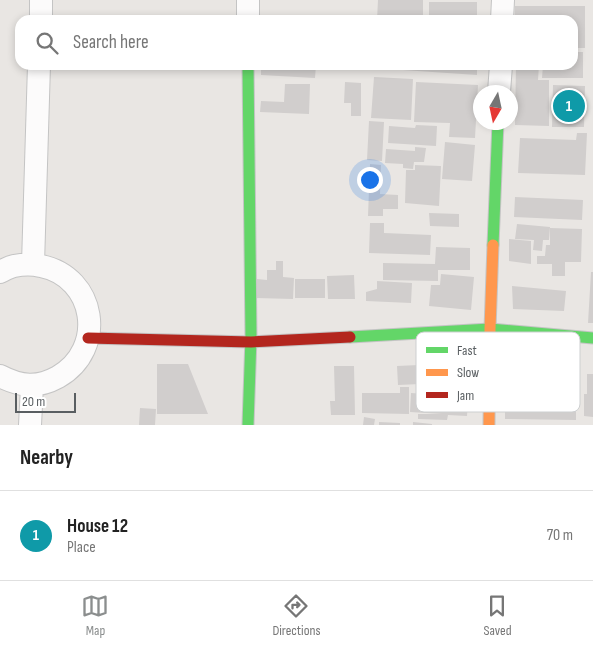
<!DOCTYPE html>
<style>
:root{--surface:#fff;--page:#f6f6f6;--text:#222;--muted:#767676;--line:#e0e0e0;--accent:#8b8e8e}
body{margin:0;font-family:"Sofia Sans Condensed",sans-serif;background:var(--page);color:var(--text)}
.compass{position:absolute;left:473px;top:85px;width:45px;height:45px;border-radius:50%;background:var(--surface);box-shadow:0 2px 8px #0003;rotate:189deg}
.scale{position:absolute;left:15px;bottom:12px;width:61px;box-sizing:border-box;padding-left:5px;border:2px solid #595e61;border-top:0;font-size:14px;line-height:18px;white-space:nowrap;color:#595e61;-webkit-text-stroke:4px #fff;paint-order:stroke}
.you{position:absolute;left:369px;top:179px;width:18px;height:18px;margin:-12px;border:4px solid #fff;border-radius:50%;background:#1a73e8;box-shadow:0 0 0 8px #1a73e833}
.badge{display:grid;place-items:center;width:32px;height:32px;border-radius:50%;background:var(--accent);color:#fff;font-size:16px;font-weight:700}
.pin{position:absolute;translate:-50% -50%;border:2px solid #fff;box-shadow:0 1px 5px #0006}
.list{margin:0;padding:0;list-style:none}
h2{display:flex;justify-content:space-between;align-items:center;height:65px;margin:0;padding:0 20px;font-size:21px}
h2 small{font-size:16px;font-weight:400;color:var(--muted)}
.list li{display:grid;grid-template-columns:32px 1fr auto;gap:15px;align-items:center;box-sizing:border-box;height:90px;padding:0 20px;border-top:1px solid var(--line)}
.list b{display:block;font-size:19px;white-space:nowrap}
.list p{margin:0;font-size:16px;white-space:nowrap;color:var(--muted)}
.list em{font-size:16px;font-style:normal;color:var(--muted)}
.icon{flex:none;width:28px;height:28px;fill:none;stroke:currentColor;stroke-width:2;stroke-linecap:round;stroke-linejoin:round}
.map{position:relative;flex:none;width:593px;height:425px;overflow:hidden}
.search{position:absolute;background:var(--surface);box-shadow:0 2px 8px #0003;left:15px;right:15px;top:15px;height:55px;display:flex;align-items:center;gap:12px;box-sizing:border-box;padding:0 18px;border-radius:15px;color:var(--muted);font-size:19px}
.sheet{height:155px;background:var(--surface)}
nav{display:flex;justify-content:space-around;align-items:center;box-sizing:border-box;height:70px;border-top:1px solid var(--line);background:var(--surface);font-size:14px;color:var(--muted)}
nav a{display:grid;justify-items:center;gap:2px}
nav .on{color:var(--accent)}
.map>svg:first-child{display:block}
</style>
<div class="map">
<svg width="593" height="425" viewBox="0 0 593 425">
<rect width="100%" height="100%" fill="#e9e6e3"/>
<path fill="#d1cecd" d="M378,0h45v20h-46z
M429,2h48v18h-48z
M515,6h70v42h-12v-28h-58z
M573,52h10v26h-41l1,-13h30z
M261,65h55l-1,13 -54,-3z
M373,65h104v10l-104,-7z
M516,65h23l-1,15h11v46l-34,-1z
M374,77l39,2 -2,41 -40,-2z
M345,82l16,1v33h-10v-13h-7z
M416,82l62,3 -3,53 -26,-1 1,-14 -36,-1z
M285,84h25l-1,30 -49,-2 1,-11 23,1z
M553,85l32,1 -1,41h-32z
M369,121l15,1 -2,39 -15,-1z
M416,125l21,1 -1,20 -48,-3 1,-17 26,2z
M577,133h10l-2,42 -67,-2 2,-35 56,2z
M445,142l30,3 -3,36 -30,-2z
M415,147l11,1 -2,14h-10l-1,7 -10,-1v-4l-18,-1 1,-14 29,2z
M370,164l11,1 -1,29 18,1v14h-15v7h-15z
M415,165l26,1 -2,40 -34,-3 1,-33h9z
M515,197l68,3 -1,20 -68,-3z
M429,213l30,1v13l-29,-1z
M370,223h14v10l47,2 -1,20 -61,-2z
M517,224l33,3 -1,13h-6l-1,11 -9,-1 1,-10 -19,-1z
M550,228l32,1 -1,33h-16v14h-13v-12h-15v-8h8l1,-11h4z
M509,239l22,2v23l-22,-3z
M436,247l34,1v22h-32v11l-55,-1v-17l52,1z
M276,261h7v16l11,1 -1,21 -37,-1 1,-19 10,1v-10h9z
M591,272h2v51h-5z
M441,274l33,3 -3,33 -42,-4 2,-21h9z
M354,275l1,24h-27l-1,-23z
M295,279h30v19h-30z
M377,281l35,2 -1,20 -45,-2v-9l11,-3z
M512,286l54,5 -2,20 -51,-2z
M157,364h31l20,50h-51z
M419,365l1,19 -22,1 -1,-19z
M425,365l45,3 -3,48 -19,-1 -1,5 -29,-1v-5h24l-32,-2 1,-19 46,3 1,-5 -29,-2v-9l24,1 1,-6 -29,-2z
M505,365l71,1v54l-71,-1z
M334,366h20l1,49h-24l-1,-14h5z
M587,374h6v43l-9,-1v-22h3z
M400,387h9v27l-47,-1v-20h38z
M140,408l16,1 -1,16h-16z
M364,417l11,2 -1,6h-11z
M379,422l21,1v2h-21z
M413,422l19,2v1h-19z"/>
<g fill="none" stroke-linecap="round" stroke-linejoin="round">
<g stroke="#c4c4c4" stroke-width="24">
<path id="street" d="M248,0v20
M41,20v-20
M502,20l1,-20
M499,92l2,-27
M33,264l6,-199
M0,272c4,-2 9,-5 14,-6 9,-2 19,-2 27,0 55,11 66,83 17,111 -20,11 -37,10 -58,-1
M30,425l2,-39"/>
</g>
<g stroke="#c4c4c4" stroke-width="13">
<path id="fast" d="M248,65l3,272 -3,88
M493,245l5,-123
M350,337l140,-8 103,9"/>
</g>
<g stroke="#c4c4c4" stroke-width="13">
<path id="slow" d="M489,425l1,-96 3,-84"/>
</g>
<g stroke="#c4c4c4" stroke-width="13">
<path id="jam" d="M88,338l163,4 99,-5"/>
</g>
<use href="#street" stroke="#fcfbfb" stroke-width="22"/>
<use href="#fast" stroke="#63d668" stroke-width="11"/>
<use href="#slow" stroke="#ff974d" stroke-width="11"/>
<use href="#jam" stroke="#b3261e" stroke-width="11"/>
</g>
<rect x="416" y="332" width="164" height="80" rx="8" fill="#fff" stroke="#cdcfd0" stroke-width="1"/>
<rect x="426" y="347" width="22" height="6" fill="#63d668"/>
<rect x="426" y="369" width="22" height="7" fill="#ff974d"/>
<rect x="426" y="392" width="22" height="6" fill="#b3261e"/>
<g font-size="14" fill="#595e61">
<text x="457" y="355">Fast</text>
<text x="457" y="377">Slow</text>
<text x="457" y="400">Jam</text>
</g>
</svg>
<svg class="compass" viewBox="-18 -18 36 36"><path d="M0-13l5 13h-10z" fill="#e53935"/><path d="M0 13l5-13h-10z" fill="#767676"/></svg>
<div class="scale">20 m</div>
<div class="you"></div>
<div class="pin badge" style="left:569px;top:106px;background:#0f9aa8">1</div>
<div class="search"><svg class="icon" aria-label="search" viewBox="0 0 24 24"><circle cx="10" cy="10" r="6"/><path d="M15 15l6 6"/></svg>Search here</div>
</div>
<section class="sheet">
<h2>Nearby<small></small></h2>
<ul class="list">
<li><span class="badge" style="background:#0f9aa8">1</span><div><b>House 12</b><p>Place</p></div><em>70 m</em></li>
</ul>
</section>
<nav>
<a class="on"><svg class="icon" aria-label="map" viewBox="0 0 24 24"><path d="M3 6l6-2 6 2 6-2v14l-6 2-6-2-6 2zM9 4v14M15 6v14"/></svg>Map</a>
<a><svg class="icon" aria-label="directions" viewBox="0 0 24 24"><path d="M12 3l9 9-9 9-9-9zM9 14v-3h6M13 9l2 2-2 2"/></svg>Directions</a>
<a><svg class="icon" aria-label="saved" viewBox="0 0 24 24"><path d="M7 4h10v16l-5-4-5 4z"/></svg>Saved</a>
</nav>
